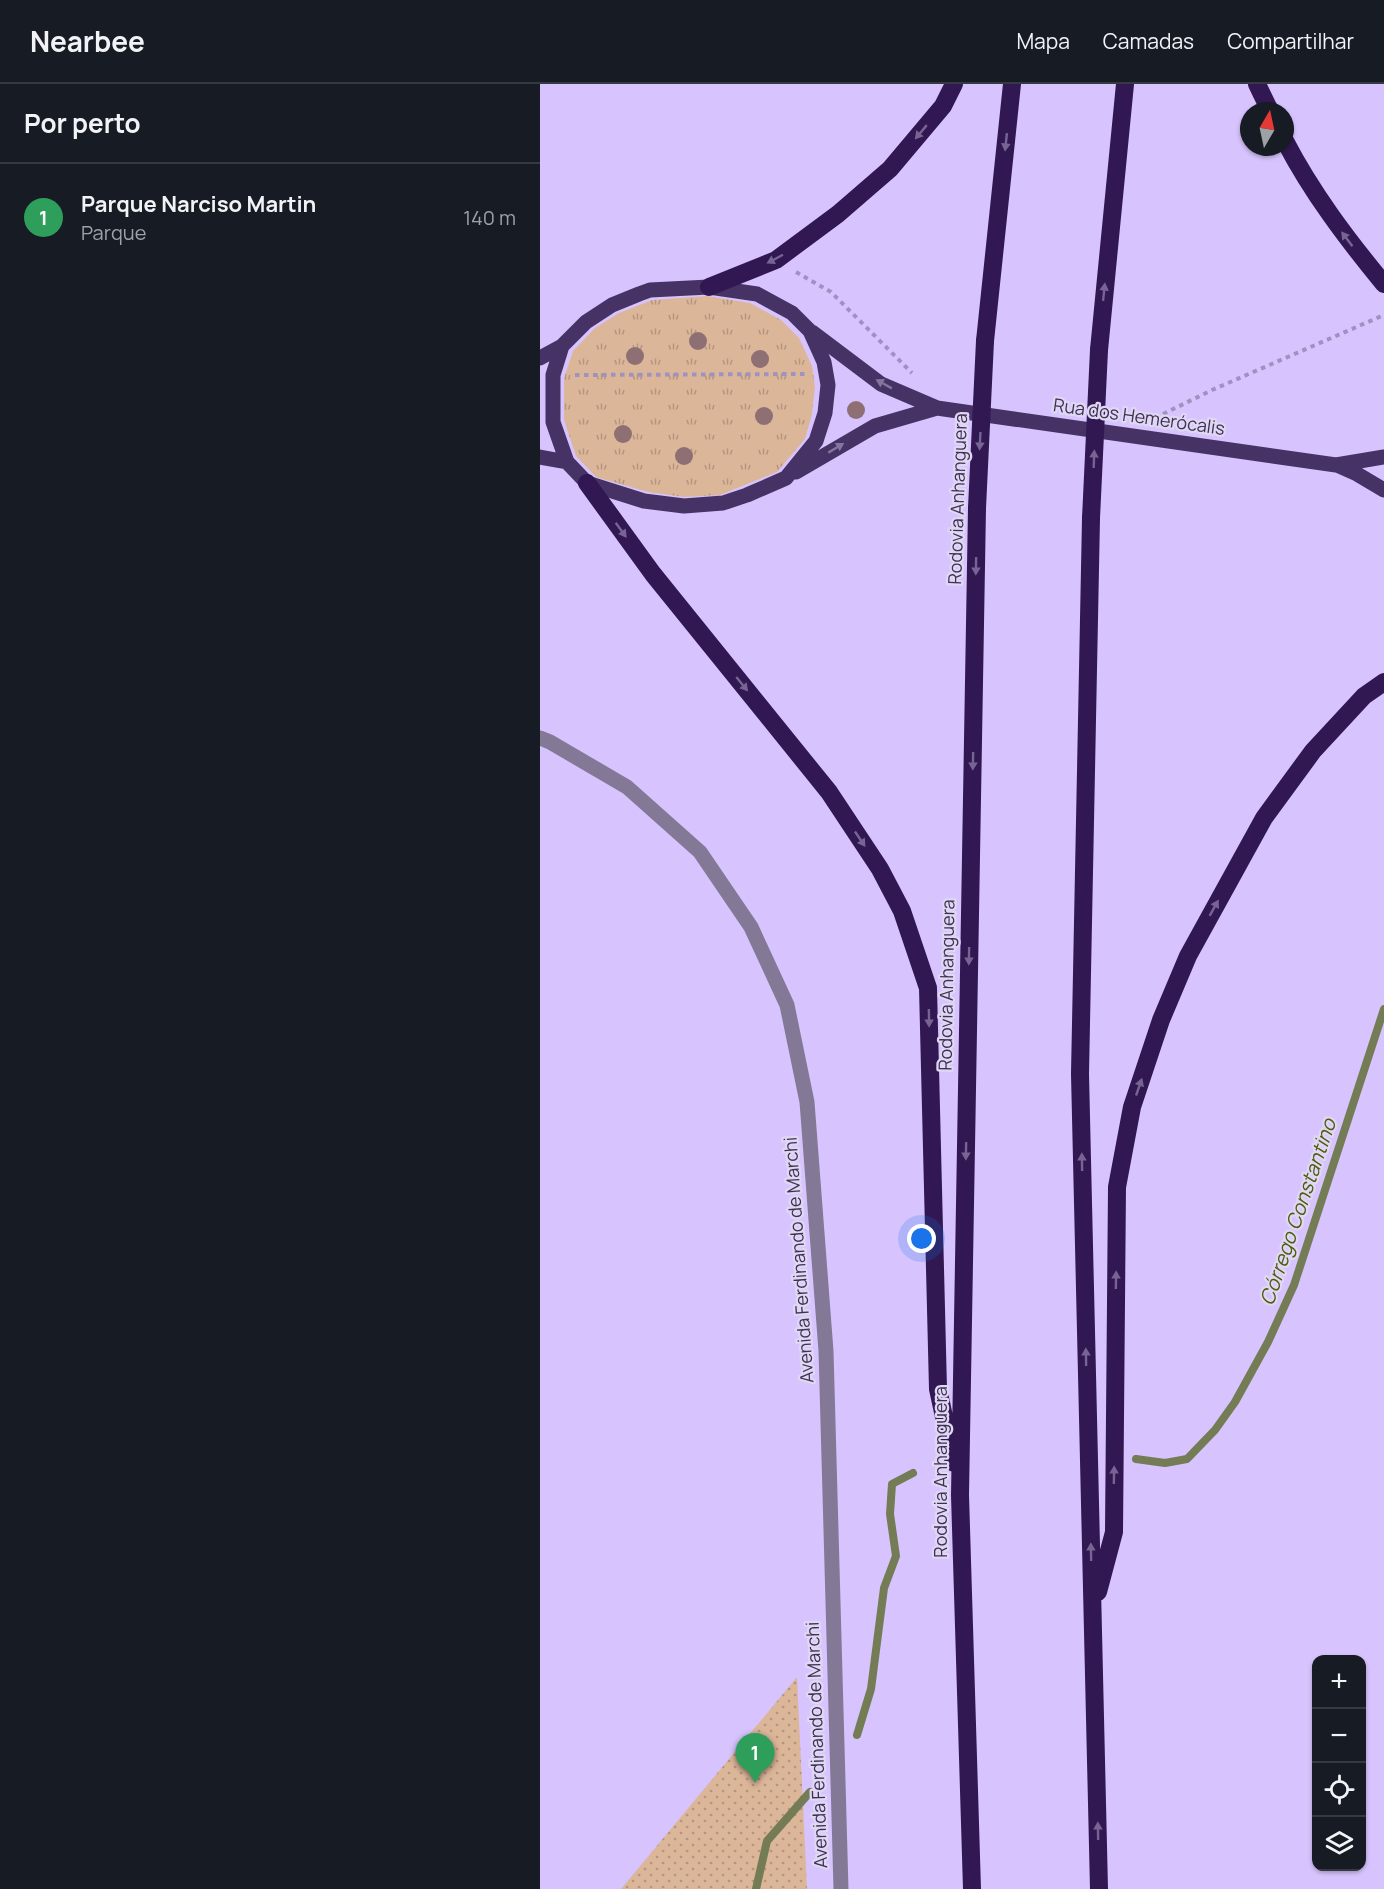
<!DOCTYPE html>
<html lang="pt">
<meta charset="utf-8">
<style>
:root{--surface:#171b24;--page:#20242c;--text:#f1f3f6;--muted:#9ea1a6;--line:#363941;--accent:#7c3aed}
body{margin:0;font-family:Manrope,sans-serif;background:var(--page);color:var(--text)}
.controls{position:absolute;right:18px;bottom:18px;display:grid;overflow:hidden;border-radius:12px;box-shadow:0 2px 4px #0004}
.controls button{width:54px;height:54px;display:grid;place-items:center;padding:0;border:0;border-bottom:2px solid var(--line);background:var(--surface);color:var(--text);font:30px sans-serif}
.compass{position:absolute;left:700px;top:18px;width:54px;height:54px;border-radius:50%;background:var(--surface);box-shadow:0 2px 4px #0004;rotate:9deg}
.you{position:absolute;left:382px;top:1155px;width:21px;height:21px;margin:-15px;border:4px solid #fff;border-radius:50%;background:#1a73e8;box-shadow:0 0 0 9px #1a73e833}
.badge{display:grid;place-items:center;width:39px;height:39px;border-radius:50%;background:var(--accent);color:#fff;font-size:20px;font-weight:700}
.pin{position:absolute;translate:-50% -50px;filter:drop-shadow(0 2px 3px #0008)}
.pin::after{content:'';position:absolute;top:32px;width:21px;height:18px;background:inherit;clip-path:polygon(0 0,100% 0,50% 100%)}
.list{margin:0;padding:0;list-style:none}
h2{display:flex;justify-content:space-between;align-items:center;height:78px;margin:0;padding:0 24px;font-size:26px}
h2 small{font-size:20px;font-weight:400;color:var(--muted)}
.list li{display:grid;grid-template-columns:39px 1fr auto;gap:18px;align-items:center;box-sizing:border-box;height:108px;padding:0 24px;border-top:2px solid var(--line)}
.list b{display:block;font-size:22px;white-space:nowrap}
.list p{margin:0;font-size:20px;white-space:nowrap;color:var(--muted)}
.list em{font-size:20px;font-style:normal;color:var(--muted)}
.icon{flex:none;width:33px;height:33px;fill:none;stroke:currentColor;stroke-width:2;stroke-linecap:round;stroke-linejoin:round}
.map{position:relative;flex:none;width:844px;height:1805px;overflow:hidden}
header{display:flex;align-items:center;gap:36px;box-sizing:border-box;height:84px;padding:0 30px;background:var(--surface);border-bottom:2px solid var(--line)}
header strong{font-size:28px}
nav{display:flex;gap:33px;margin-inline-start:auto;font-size:21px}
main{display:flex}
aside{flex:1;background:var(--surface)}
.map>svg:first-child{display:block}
</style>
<header>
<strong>Nearbee</strong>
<nav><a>Mapa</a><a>Camadas</a><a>Compartilhar</a></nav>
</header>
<main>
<aside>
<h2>Por perto<small></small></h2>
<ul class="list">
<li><span class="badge" style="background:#2e9e5b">1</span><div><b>Parque Narciso Martin</b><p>Parque</p></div><em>140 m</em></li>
</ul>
</aside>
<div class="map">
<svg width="844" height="1805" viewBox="0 0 844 1805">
<defs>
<pattern id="grass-tufts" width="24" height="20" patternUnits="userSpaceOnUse" patternTransform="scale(1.5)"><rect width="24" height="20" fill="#dcb699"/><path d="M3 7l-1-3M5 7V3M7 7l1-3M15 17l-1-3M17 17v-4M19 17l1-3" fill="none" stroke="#b4957f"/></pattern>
<pattern id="park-dots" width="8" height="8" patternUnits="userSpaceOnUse" patternTransform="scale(1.5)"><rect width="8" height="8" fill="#dcb699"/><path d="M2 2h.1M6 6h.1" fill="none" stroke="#b4957f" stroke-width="1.8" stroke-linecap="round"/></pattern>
</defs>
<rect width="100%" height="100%" fill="#d7c4fe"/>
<path fill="url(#grass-tufts)" d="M167,212l43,7 31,17 18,18 13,28 3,21 -3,27 -7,25 -28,33 -57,23 -36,2 -36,-5 -52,-15 -20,-21 -12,-36v-42l9,-27 22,-23 24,-15 33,-13z"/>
<path fill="url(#park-dots)" d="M257,1593l10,212h-186z"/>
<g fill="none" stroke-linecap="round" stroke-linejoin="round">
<path stroke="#747c55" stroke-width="8" d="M596,1375l29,4 22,-4 28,-29 20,-28 33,-60 26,-57 90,-276
M317,1651l14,-46 13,-101 12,-32 -6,-42 2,-30 21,-11
M216,1805l11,-48 43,-49"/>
<path stroke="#a191c1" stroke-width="4" stroke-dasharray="4.5 4.5" stroke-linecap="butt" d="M256,188l35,20 81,81
M35,291l230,-1
M615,334l57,-28 172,-75"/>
<path stroke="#837997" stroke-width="15" d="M0,654l10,4 77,45 73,65 51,75 36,78 20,97 19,249 15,538"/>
<path stroke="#463265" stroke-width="15" d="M169,203l48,7 35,19 18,18 14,31 4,23 -3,28 -9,28 -30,37 -39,17 -24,8 -39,3 -40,-5 -57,-18 -20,-21 -14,-40v-47l9,-29 24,-24 26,-17 27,-11 11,-4z
M272,248l69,52 56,24 399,57 48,-8
M0,274l22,-12
M0,373l27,5
M799,382l18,8 27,16
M256,388l79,-46 62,-18"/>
<path stroke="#311852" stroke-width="18" d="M717,0l13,27
M745,57c27,52 62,98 99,143
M169,203l67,-27 62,-46 52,-45 53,-63 11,-22
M445,257l27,-257
M559,266l26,-266
M47,399l66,91 176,218 51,77 22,42 26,77 10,401 16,74
M551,434l-11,556 19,815
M558,1508l16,-60 3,-345 15,-80 29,-87 27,-64 76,-138 49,-67 51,-55 20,-14
M432,1805l-12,-394 17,-987"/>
<path stroke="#311852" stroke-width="18" d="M437,424l8,-167
M551,434l8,-168"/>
</g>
<g fill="#8d6f74">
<circle cx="158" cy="257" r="9"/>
<circle cx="95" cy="272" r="9"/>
<circle cx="220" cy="275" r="9"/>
<circle cx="316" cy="326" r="9"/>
<circle cx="224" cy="332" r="9"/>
<circle cx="83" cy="350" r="9"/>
<circle cx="144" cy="372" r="9"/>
</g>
<defs><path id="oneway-solid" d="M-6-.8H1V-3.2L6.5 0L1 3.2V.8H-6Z" transform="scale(1.5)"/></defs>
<g fill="#776493">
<use href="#oneway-solid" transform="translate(381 48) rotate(130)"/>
<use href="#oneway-solid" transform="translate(466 58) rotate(96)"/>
<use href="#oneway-solid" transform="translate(807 155) rotate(-127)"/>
<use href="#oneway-solid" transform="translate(235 175) rotate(152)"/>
<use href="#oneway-solid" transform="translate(564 208) rotate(-84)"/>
<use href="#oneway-solid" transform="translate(440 357) rotate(93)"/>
<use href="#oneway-solid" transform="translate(554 375) rotate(-88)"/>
<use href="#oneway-solid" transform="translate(81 446) rotate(54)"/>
<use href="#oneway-solid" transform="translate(436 482) rotate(91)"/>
<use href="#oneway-solid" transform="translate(202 600) rotate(51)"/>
<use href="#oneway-solid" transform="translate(433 677) rotate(91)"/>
<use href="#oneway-solid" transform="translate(320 755) rotate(56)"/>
<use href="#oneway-solid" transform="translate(674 824) rotate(-61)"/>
<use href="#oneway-solid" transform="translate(429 872) rotate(91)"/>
<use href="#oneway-solid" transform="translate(389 934) rotate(89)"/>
<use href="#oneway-solid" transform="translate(599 1003) rotate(-71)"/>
<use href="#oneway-solid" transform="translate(426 1067) rotate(91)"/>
<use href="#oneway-solid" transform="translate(542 1078) rotate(-91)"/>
<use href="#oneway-solid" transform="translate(576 1196) rotate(-89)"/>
<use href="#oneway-solid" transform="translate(546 1273) rotate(-91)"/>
<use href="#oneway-solid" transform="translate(574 1391) rotate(-89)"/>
<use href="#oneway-solid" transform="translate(551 1468) rotate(-91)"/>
<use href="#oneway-solid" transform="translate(558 1747) rotate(-91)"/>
</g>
<g fill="#84749e">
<use href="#oneway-solid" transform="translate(344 300) rotate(-151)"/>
<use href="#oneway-solid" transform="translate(296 364) rotate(-31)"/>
</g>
<g text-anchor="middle" stroke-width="4.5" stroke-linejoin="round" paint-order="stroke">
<g font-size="18" fill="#3d3350" stroke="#e0d7f4">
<text transform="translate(599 333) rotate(8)" y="6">Rua dos Hemerócalis</text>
<text transform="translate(418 415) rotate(-88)" y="6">Rodovia Anhanguera</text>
<text transform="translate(407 901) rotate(-89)" y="6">Rodovia Anhanguera</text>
<text transform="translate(259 1176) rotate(-94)" y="6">Avenida Ferdinando de Marchi</text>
<text transform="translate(401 1388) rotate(-90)" y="6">Rodovia Anhanguera</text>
<text transform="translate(277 1661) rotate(-92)" y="6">Avenida Ferdinando de Marchi</text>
</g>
<g font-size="20" font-style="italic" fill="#4e5c0e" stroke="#e0d7f4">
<text transform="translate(758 1128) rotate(-71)" y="7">Córrego Constantino</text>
</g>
</g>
</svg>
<div class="controls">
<button>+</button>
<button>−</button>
<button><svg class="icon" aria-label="locate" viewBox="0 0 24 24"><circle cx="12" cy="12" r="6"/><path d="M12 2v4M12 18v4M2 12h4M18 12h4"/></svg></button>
<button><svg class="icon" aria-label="layers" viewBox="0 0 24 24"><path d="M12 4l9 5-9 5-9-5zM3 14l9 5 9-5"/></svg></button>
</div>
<svg class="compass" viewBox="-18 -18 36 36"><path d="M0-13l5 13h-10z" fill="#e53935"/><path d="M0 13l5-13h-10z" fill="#9ea1a6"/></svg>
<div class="you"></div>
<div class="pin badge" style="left:215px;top:1699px;background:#2e9e5b">1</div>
</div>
</main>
